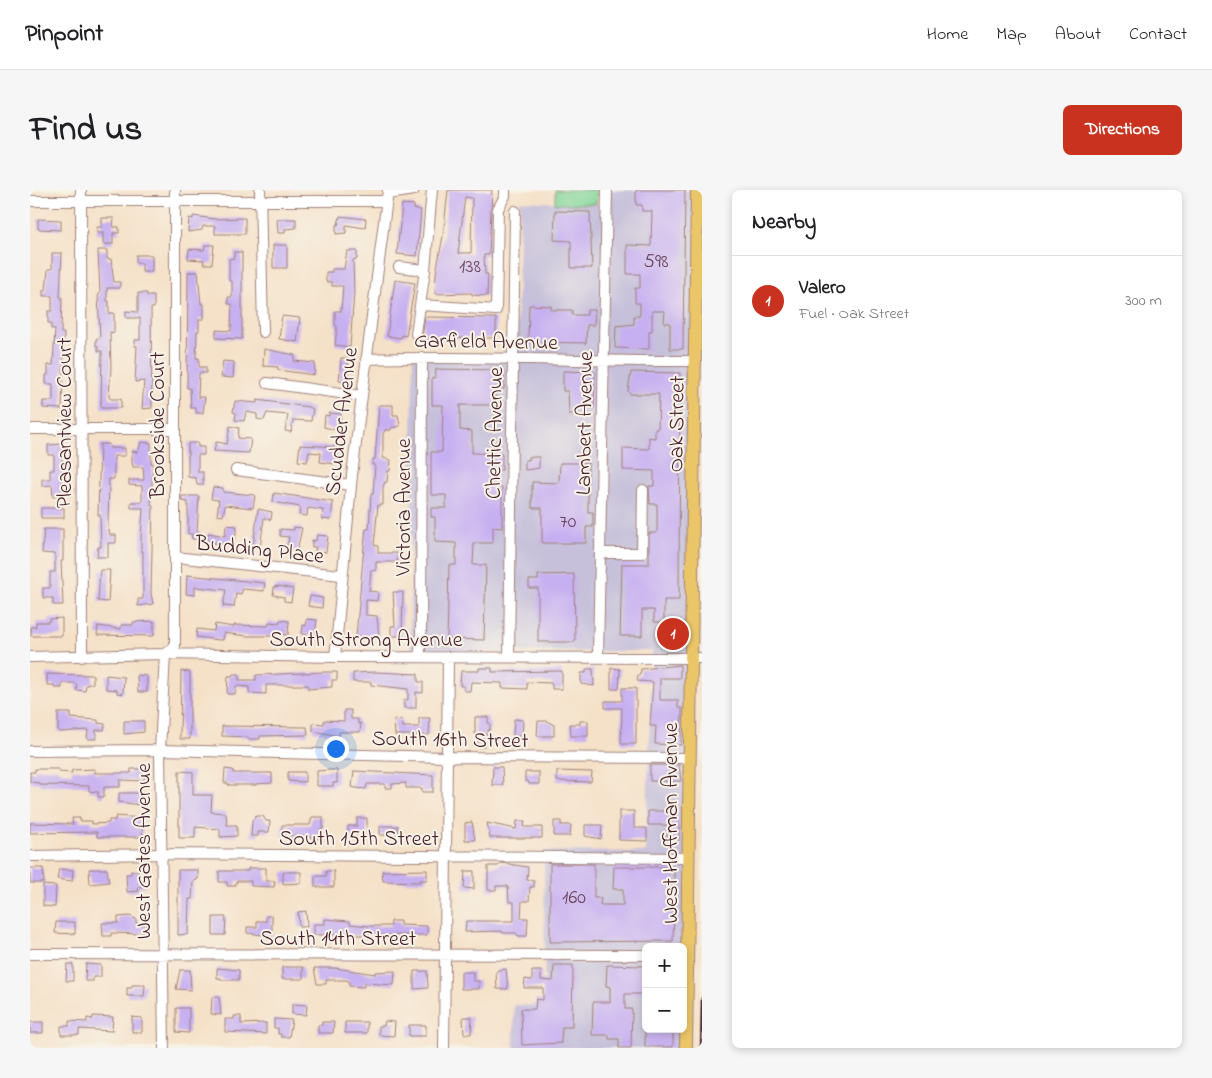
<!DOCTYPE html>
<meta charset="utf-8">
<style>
:root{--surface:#fff;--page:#f6f6f6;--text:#202124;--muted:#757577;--line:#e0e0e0;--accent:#c8321e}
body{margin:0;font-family:"Indie Flower",sans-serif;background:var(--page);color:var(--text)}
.controls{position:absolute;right:15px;bottom:15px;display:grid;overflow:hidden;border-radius:8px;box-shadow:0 2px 8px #0003}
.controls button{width:45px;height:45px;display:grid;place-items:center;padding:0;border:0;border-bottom:1px solid var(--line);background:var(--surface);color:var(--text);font:25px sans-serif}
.you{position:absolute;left:305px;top:558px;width:18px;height:18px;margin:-12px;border:4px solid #fff;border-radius:50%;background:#1a73e8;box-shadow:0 0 0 8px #1a73e833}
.badge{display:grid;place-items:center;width:32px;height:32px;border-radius:50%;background:var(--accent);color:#fff;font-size:16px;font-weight:700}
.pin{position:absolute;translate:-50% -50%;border:2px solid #fff;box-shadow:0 1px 5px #0006}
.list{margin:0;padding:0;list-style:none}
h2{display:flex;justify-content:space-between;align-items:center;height:65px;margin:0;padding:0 20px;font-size:21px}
h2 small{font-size:16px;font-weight:400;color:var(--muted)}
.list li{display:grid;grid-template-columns:32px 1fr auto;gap:15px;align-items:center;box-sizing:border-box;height:90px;padding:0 20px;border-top:1px solid var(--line)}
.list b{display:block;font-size:19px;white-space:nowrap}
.list p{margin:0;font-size:16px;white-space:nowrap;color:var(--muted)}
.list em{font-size:16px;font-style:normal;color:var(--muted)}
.map{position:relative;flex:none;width:672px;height:858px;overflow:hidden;border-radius:8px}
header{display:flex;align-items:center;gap:30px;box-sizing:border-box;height:70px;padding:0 25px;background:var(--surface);border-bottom:1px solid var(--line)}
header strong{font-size:24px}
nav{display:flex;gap:28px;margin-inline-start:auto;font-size:18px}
.intro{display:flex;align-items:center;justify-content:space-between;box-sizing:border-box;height:120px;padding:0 30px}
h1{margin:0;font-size:35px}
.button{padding:12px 22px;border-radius:8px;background:var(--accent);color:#fff;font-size:18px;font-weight:700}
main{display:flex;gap:30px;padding:0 30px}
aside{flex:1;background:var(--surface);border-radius:8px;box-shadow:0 2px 8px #0003}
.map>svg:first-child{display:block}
</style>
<header>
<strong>Pinpoint</strong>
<nav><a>Home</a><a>Map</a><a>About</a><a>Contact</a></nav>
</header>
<div class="intro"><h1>Find us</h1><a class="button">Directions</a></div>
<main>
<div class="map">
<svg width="672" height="858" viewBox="0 0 672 858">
<rect width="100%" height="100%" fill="#f7f3e8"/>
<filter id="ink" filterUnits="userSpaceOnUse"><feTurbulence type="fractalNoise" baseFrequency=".02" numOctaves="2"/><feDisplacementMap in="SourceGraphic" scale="10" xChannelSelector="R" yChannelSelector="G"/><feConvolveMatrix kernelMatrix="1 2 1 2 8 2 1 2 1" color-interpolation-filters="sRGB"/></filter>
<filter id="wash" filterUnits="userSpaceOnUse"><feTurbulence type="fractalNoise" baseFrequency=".0096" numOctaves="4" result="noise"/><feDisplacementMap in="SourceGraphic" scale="20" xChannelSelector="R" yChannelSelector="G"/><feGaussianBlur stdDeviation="1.12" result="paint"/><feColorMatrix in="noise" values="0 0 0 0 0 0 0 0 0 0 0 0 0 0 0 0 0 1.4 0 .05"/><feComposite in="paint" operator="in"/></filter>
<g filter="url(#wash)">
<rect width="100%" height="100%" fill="#f5e1c8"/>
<path fill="#c6c0da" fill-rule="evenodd" d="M578,0h89l-11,858h-172v-43l31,1 -1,-155 102,1 6,-201 -242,1 3,-298h103l4,-153 87,4zM616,757h37v82h-37z"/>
<path fill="#82d699" stroke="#667a62" d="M525,0h42l-1,14h-41z"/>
<g id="blocks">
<path fill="#c7b0f1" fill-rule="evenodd" d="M418,0h44l-3,65h-5l1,19h3l-1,22 -15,-1v-2l-37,1 1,-21 7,-37zM435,7l7,1 -1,55h-13z
M606,0h49l-2,159h-13v-26h-6l1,-12h-13v20h-3v18l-34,-1 1,-22 18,-2v-8h6v-13h-5v-15h5v-14h-13v-29l24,1 1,-35h-10v-6h-6z
M372,14l12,1v4l7,1 -4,46 -20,-2z
M525,21l35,1 2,56h-21v-27l-17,-1z
M163,26l22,3 30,-1v16h-30v-8h-12l-1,4 -14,2 1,-14 4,1z
M310,26l26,3 -1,9 -19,-3v8l-10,1v-9h2z
M72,28h12l-1,9h6v6h-6v11h-10v-11h-6v-6h5z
M8,29l23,1v10l-23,-1z
M247,29h19v9l-11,1v4h-7z
M175,55h9l-2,19h-9l1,-4 -16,-1 1,-10 15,1z
M243,55h14v23h-14z
M68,60h9v9h4l3,23h6v6h-13v13h2v12h5v20l-4,-1 1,35 -2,30 2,2h10v9h-20l1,-57h-4v-5h-2v-7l4,-2 -2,-41 2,-3z
M317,61h10v8l-4,1 1,33 -4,54 -15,-2 2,-19 -2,-1v-14h6l2,-25h-11v-4h-6v-10h6v-3h12z
M204,62h8v87l-26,-1v-8l15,1 1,-27h-4v-7h4v-16h-3v-22l5,-1z
M22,63h10l-2,44h2l-1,36h3l-2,76 -19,-1v-7h10v-17h-7v-9h2v-10h5l2,-36h-4v-6h-3v-12h4v-15h-9v-6h3l2,-21h4z
M106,65h16v17h-10v-9h-6z
M158,82h10l3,32h3v15h-5v12h-2l-1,27h3v9h7v6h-7l-1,24h7l-2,16h-7v-5h-5l-1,-20h-3z
M365,90l20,3 -9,53 -4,-1 -1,3 -14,-2z
M108,103h9v3h7v12h-3l1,100 -10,1 2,-28 -9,1 2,-36h-2v-6h5v-22h-14v-7l12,1z
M499,115l22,1v4h21v5h15v-5h8l-1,15h-7l-1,18 -58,-1z
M252,126l18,2 -3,24 -18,-3z
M395,127l71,1v20h-74z
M234,159l31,6 -1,6 21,2 -1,12 -36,-5v-3l-15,-1z
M311,168h8l-3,24 -7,-1z
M193,171l11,1 -1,16 -12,-1z
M406,179l68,1v19h-9v16h-35v25l12,1v22l30,1v16h-7l-1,17h8v41l-9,-1v16h-19l-1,22h13l-2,75 -37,-1 2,-74h7v-22l-21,-1v-25h-4v-9h15v-13h-15v-43h11l1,-47h-11v-27h3z
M533,181l32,1 -1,36h-19v6h-6l-1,-23h-5z
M601,182l49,1 -1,227h-15v22h-10v-12h-12v26h-22l2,-72h27v-31h8v-29h-7l-1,-18h5v-15l-31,-1v-22l26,1v-12l6,1v-9h3l1,-35h-29l-2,-3z
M227,210l52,7 4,2 -2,12 -18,-1 -2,12 -6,-1 3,-16 -21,-2 -3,7 -7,-1v-5l-11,-2 -2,9 -9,-1 1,-7 -3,-1 2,-11 22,2z
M349,215h14v10h5l2,11 -9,2v2h-6l-2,4v24l8,2 -1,11h-2l-1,11h-2l-2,5v18h-5l-4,40 4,1v7h20l-1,9h-21v9l-5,-1 -2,21 9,1 -1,9 -11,-1v15l11,1 2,21h-23l8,-90 2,-18h3l2,-35h2l2,-29h-3l1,-6h2z
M299,223l12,1 -2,17 -15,-4 1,-12 4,1z
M200,236l9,2 -1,10 13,1 -2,14 -35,-2 2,-9 11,2z
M111,252l10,1v20h2l-2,43h2l-2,87 2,11 -15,2v-7h5v-48h-2v-12l2,-31h-12v-6h11v-16l-13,-1v-5h15l-1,-13h-10l-1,-4v-12l6,1z
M158,253h10v4h6v8h-6v17h5v13h-6l-1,-7 -8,-1z
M32,254v52l-9,1 -1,-12 -10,1v-7h8v-9h4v-13l-1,-2h-5v-10z
M70,254h9l1,4h15v8h-11v23h-5l-1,47 2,9h6v8h-8v14h-11l1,-10h3l-1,-32h-2z
M270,255l38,2 -2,17 -16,-2 1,-9 -12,-1 -2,10 -9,-1z
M499,267h10v11l-14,2v-10h4z
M530,273h28v49h5v15h-7v16h-44v-35h-10v-26l27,1z
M183,297l10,1v4l32,3 -2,13 -28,-3 -2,11 -6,-1 2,-15 -8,-1z
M244,303l59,9 -2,18 -9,-1 1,-9 -15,-2 -1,8 -8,-1 1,-8 -27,-5z
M152,306h17l-2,36h3l1,7h-9v-5h-4v-32l-6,-1z
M11,318h23v10h-23z
M228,319l14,3 -1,8 -7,-2 -4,30 -7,-1z
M196,335l11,1 -2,13h-3l-1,6 -24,-3 1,-9 17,3z
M264,337l8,1 -5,23 -10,-1 2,-13 -9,-1v-7l14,1z
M14,339h19v32h-2l2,44h-10v-7h-10v-10h7v-16h5v-18l-13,-1z
M287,345l11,1 -2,16 -11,-1 1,-4h-4v-7l4,1z
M70,380h10l-2,32 -10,-1z
M544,384l1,68h-37v-54h-9v-8h9v-5z
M157,385l78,8 -1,8 -21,-2 -2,5 -5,-1 -2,14 -11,-1 3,-16 -31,-3v8l-9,-1z
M249,396l14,3 -2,13 -7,-1v-4l-11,-2 1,-8z
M363,402h10l-1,44h-11v-10h4z
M280,406l13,2 -1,10 -14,-2z
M32,428v18h-31v-9h5v-5h13v-3z
M277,429l10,1 -2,16 -13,-2 1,-9 3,1z
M250,430l9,1 -1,14 -15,-1v2h-26l-23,-3 -1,7h-4l-23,-3 1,-8 17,2 1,-7 19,3v-2l34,1 1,-4 10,1z
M124,431v15l-57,-1 1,-9 23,3v-4h12v-3z
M650,475v13h-20v22h18v8h4l-1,37 -26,-1 1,-18h-6l3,-44 -16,-1 1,-6h2l1,-6z
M449,478h13v4l70,-1v18h-10v-6l-25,-1v7l-25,-1v-5l-31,-1 -1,9h-6v-5h-4l1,-15h18z
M581,478l9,1 -1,20h-8z
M556,479h7l1,17 -13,-2v-11h5z
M151,481l9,1v67h-10z
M295,482h12v8h-5v7l-24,2v-4h-42v9l-17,-1v-6l-13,-1 -1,8h-8l1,-18h4l1,-2h6v6h17v-5z
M346,482l42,2v8h5v11l-7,-1v16h-12v-8h4v-11l-37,-4v-3h-18v-9z
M17,484l46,1v8l-7,2 -1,6 -9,-1 1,-5 -2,-2h-13v5h-8v-3h-7z
M76,485l18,2 -1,17 -6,-1v-3l-11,-1z
M107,485l10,1v16h-9z
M592,498h14v56h-15l1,-36h-17v-7h17z
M314,520h7v9h7v5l3,-1 -1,9h-21v4l-26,-5v-8l11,1v-4l20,1z
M28,523h13v5l27,2v3l7,1 -1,6h-8v9h-9l1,-9 -28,2 -2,-2z
M445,527h13v6h2v7h-2v4h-4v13h-6v-13h-3z
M389,528h11l-1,17h-34l-1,-16 8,1 1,7h16z
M484,529l9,1 -1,16h-9z
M94,531h20v11l-20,2z
M508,531h9l7,4v11h-17z
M550,531h8v15h-17l-1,-12h10z
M192,536l85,1 1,8 -48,1v3h-12v-2l-26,-1z
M620,575h29l2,16h-31z
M463,577h9l1,18h-11z
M5,579h24v3l13,1v-3l23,-1v4h36v-4h14l-1,12 -24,-1v7h-16v10h-6v-5l-9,-1v-5l-49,-1v-2l-10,-1v-10h5z
M195,579l8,1v3h39v10l-16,1v1h-28v-2h-4z
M300,580h7v13h-4v3h-16v-15z
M149,581l14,1v23h19l-1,17 15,1 1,12h10v11l-17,1v-8l-25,-2v11h-16z
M324,581l79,4v17h-11v-4h-16v-5l-14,1v4h-7v-4h-18l-1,5 -10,-1 -4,-1z
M527,581l35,1 -1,10 -34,-1z
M258,582h17v10l-17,-1z
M495,582h14v12h-10l-1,-3h-3z
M89,603h21v12l-21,-3z
M589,621h15v17h13v13l-28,-1z
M618,621h21v7h10v22h-7v-3l-5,-1 1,-11h-20z
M86,626l27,2 -1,19h-45v-5l-67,1v-10l43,1 -1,-6h8v3h12v3l17,-1v-3h6z
M226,626h7l3,5h4l-1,11h-11v4h-7l1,-15z
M282,627h11v12h-3v10l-10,-1v-2h-28v-11h28z
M327,628h10v18h-19v-10h9z
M487,631h8l-1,6h18v11h-52l-3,-15 29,6z
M524,631h7v4h10l-1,11h-16z
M442,632l3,18h-10v-17z
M555,635h17l-1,14 -16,-3z
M350,636h18v9h-18z
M472,673l26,4 -1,13 7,1v6h-4l-1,14h-7l-1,17h7l-1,18h-9l-2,-3h-14v-2l-37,1 1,-11h48v-19h-5l-1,-16h-12v4h-8v-24h10z
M520,674h44v34h7l-1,7h23v-16h-10l1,-22h60v21h-5l-1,18h6l-1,35 -123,1z
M0,678h13l1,15h-14z
M218,678h18v13h9l-1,6 -23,-1v-5h-14l-2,5h-8v-4h-8v-11h29z
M29,679l14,1 -1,11 -15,-2z
M59,679h18l2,13 -19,2z
M148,680h20v9l-5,3 -1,17h-3l-1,35 -10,1z
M397,680v10h-7v2l-37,-1 -1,-10z
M101,681h7l1,4h6v11l-7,1 1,4 -12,1 -1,-18h5z
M296,681h8v16h-19v-11h11z
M435,681h9v18l-10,-1z
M253,682h18v11l-18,1z
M13,695l13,1 -1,21 -12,-1z
M276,721l1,16h-8l-1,-15z
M100,726l6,3v4l10,2v7l-4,-1v3l-31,-1v3h-8l-1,-13h16v-6z
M236,726h6v20l-25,-3v-6h10v-6h9z
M183,727h13l-1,18h-12z
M295,729l25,2v3l19,2h22v-5h9v4l27,1v9h-113v-11h11z
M26,732h19v12l-20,-1z
M37,774h6v17h-7z
M56,774l15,1v12h-8v4h-8z
M524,775h19l-1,62h-10l-1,16 -39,2 -1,-36h14l1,-10 7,1v-12h-19l1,-9 7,1v-9h9v9l12,1z
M577,775l37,1 -1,28h-18v15h7l-1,39h-12v-9h-10v-4h-17l1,-33h17v-15l-4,-1z
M252,777h21v12h-21z
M187,778l22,2v10h-18v-2h-4z
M284,778h21l40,6v-2l20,-1 -1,14 -30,-2v4l-15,-1v-5l-3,-1h-20v4h-9z
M476,779l2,20h-11l-1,-17 2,-2z
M150,780h10l1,20 -15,-1z
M384,781h13l1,17 -14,1z
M431,782h12v9h6v8h-18z
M102,795h13l-1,11h-17v-8h5z
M182,807h7l2,18 -10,-1z
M262,814l15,1 -1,10 -14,-1z
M146,818h13v25l-13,-1z
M63,826l20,1 -1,14 -33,-2v6h-18v-9h8v-5l18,1v-4l6,1z
M204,826h7v8l25,-1v11l-41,-2v-13h9z
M102,827l10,1v14h-10z
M433,827h9l-1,17h-7z
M244,829l18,1 -3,17h-8v-3h-3v-6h-4z
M355,831l10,1 -1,14 -15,-1v-9h5z
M0,832h13v11h-13z
M292,832h12l-1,11h-15v-8h4z
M315,832h22v11h-22z
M379,835h17v11h-17z
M615,839h28v18h-28z"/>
</g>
</g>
<g filter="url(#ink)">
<use href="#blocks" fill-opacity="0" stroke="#a0807a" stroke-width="1"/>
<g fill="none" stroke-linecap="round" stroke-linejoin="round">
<g stroke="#a0807a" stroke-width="12">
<path id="minor" d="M51,0l1,467
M230,0l3,142
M358,4l26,-4
M0,11h357
M369,77l26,3
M391,115l75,5 2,-101 7,-13v-6
M386,144l9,-64 7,-80
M336,169c110,-4 220,3 330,2
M237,193l95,13
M0,239h145
M206,280l115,15
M570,363h42l1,-63
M145,367l166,18
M479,466l6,-445
M0,467l135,-3 170,3 367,1
M305,467l17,-182 36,-285
M389,467l2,-15 1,-285
M568,467l9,-467
M0,561l130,-1 287,7 242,1
M0,666l132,-2 527,4
M0,764l616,1
M134,858l-4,-298 5,-96 10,-7v-457
M414,858l4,-391"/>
</g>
<g stroke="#a0807a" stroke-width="14">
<path id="major" d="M656,858l11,-858"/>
</g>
<use href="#minor" stroke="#fff" stroke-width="10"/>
<use href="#major" stroke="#ebc669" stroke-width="12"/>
<path stroke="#4a1f2b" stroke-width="2.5" d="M671,858l1,-50"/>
</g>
</g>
<g text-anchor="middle" stroke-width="4" stroke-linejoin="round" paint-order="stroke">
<g font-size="20" fill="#69435c">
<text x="626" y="77">598</text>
<text x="440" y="82">138</text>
<text x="538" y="337">70</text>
<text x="544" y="713">160</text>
</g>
<g font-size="22" fill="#4a1f2b" stroke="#f7f3e8">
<text transform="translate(456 150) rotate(1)" y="8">Garfield Avenue</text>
<text transform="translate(310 231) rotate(-83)" y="8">Scudder Avenue</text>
<text transform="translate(33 233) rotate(-90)" y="8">Pleasantview Court</text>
<text transform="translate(553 233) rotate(-89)" y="8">Lambert Avenue</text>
<text transform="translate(645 234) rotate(-89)" y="8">Oak Street</text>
<text transform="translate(126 235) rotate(-90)" y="8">Brookside Court</text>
<text transform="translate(463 243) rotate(-89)" y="8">Chettic Avenue</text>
<text transform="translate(372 317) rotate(-90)" y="8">Victoria Avenue</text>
<text transform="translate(230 358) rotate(6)" y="8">Budding Place</text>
<text x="336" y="456">South Strong Avenue</text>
<text transform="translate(420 548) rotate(1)" y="8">South 16th Street</text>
<text transform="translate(639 633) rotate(-90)" y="8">West Hoffman Avenue</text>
<text x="329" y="655">South 15th Street</text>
<text transform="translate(112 661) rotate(-90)" y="8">West Gates Avenue</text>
<text x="308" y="755">South 14th Street</text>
</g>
</g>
</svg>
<div class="controls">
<button>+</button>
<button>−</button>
</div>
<div class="you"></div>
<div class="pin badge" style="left:643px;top:444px">1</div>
</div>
<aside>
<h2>Nearby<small></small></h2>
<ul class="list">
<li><span class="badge">1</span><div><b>Valero</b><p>Fuel · Oak Street</p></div><em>300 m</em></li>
</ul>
</aside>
</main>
